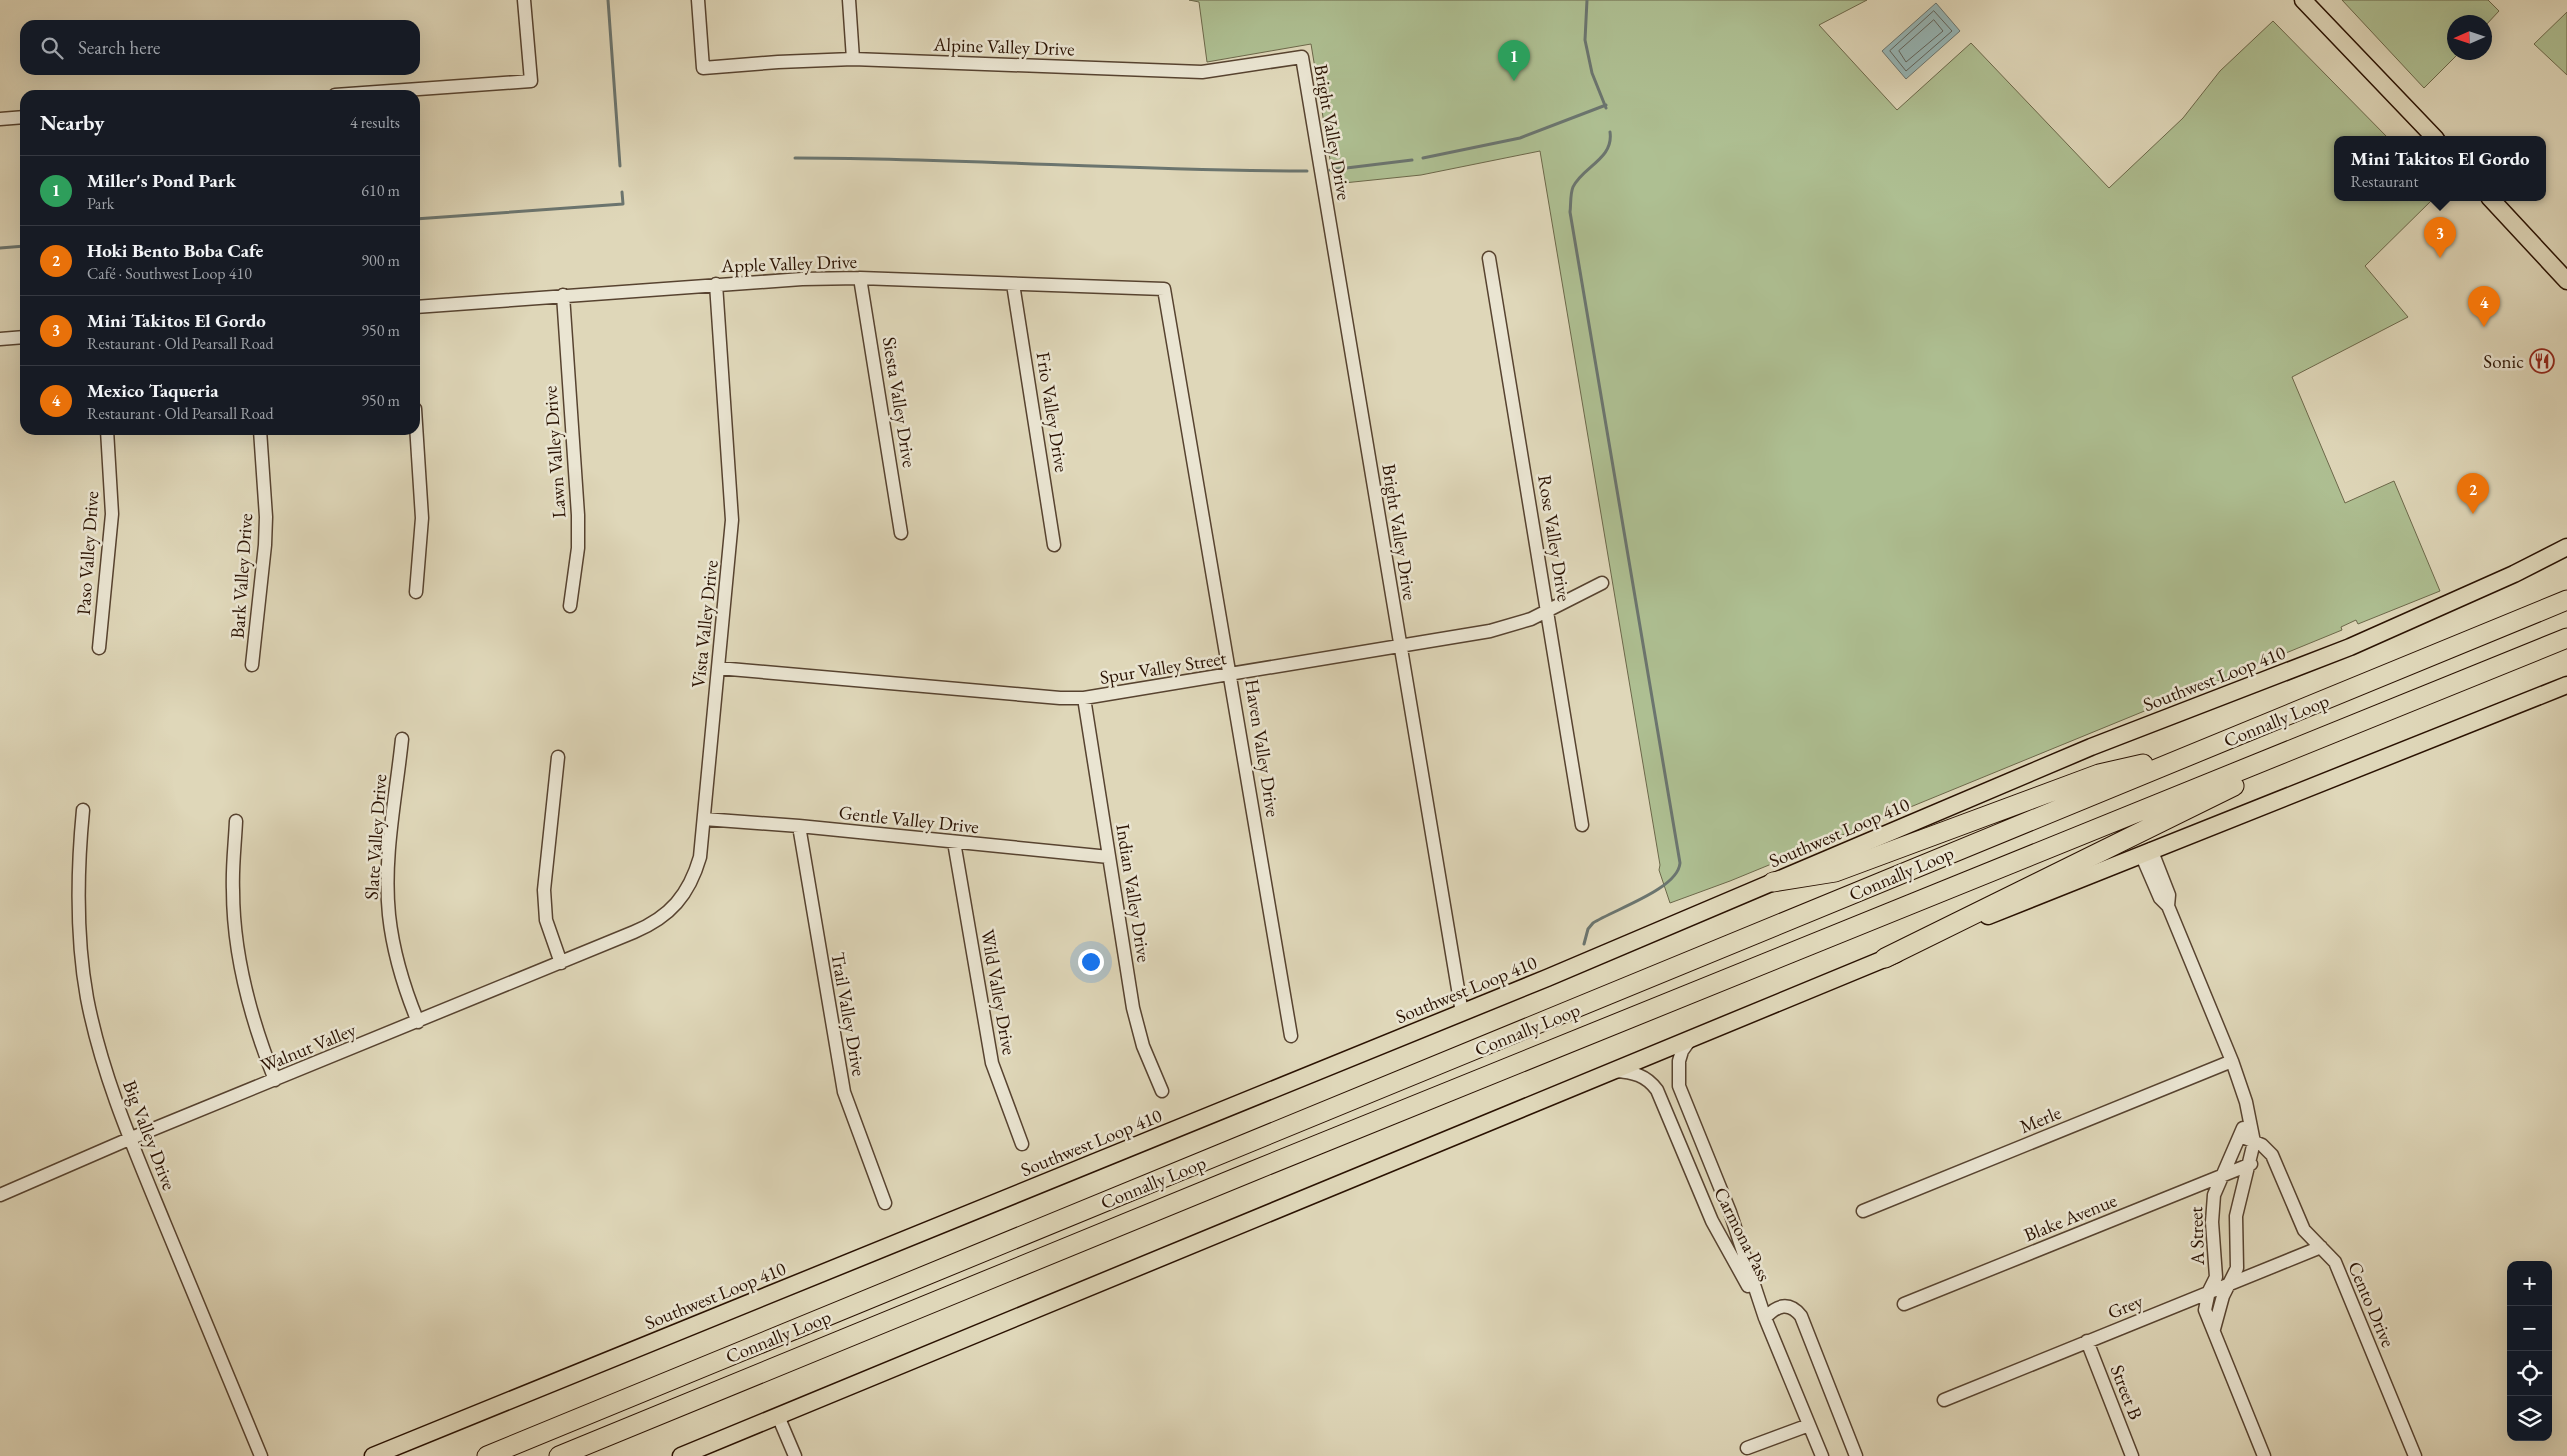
<!DOCTYPE html>
<meta charset="utf-8">
<style>
:root{--surface:#171b24;--page:#242831;--text:#f1f3f6;--muted:#9ea1a6;--line:#363941;--accent:#c59692}
body{margin:0;font-family:"EB Garamond",serif;background:var(--page);color:var(--text)}
.controls{position:absolute;right:15px;bottom:15px;display:grid;overflow:hidden;border-radius:10px;box-shadow:0 5px 20px #0002}
.controls button{width:45px;height:45px;display:grid;place-items:center;padding:0;border:0;border-bottom:1px solid var(--line);background:var(--surface);color:var(--text);font:25px sans-serif}
.compass{position:absolute;left:2447px;top:15px;width:45px;height:45px;border-radius:50%;background:var(--surface);box-shadow:0 5px 20px #0002;rotate:267deg}
.you{position:absolute;left:1090px;top:961px;width:18px;height:18px;margin:-12px;border:4px solid #fff;border-radius:50%;background:#1a73e8;box-shadow:0 0 0 8px #1a73e833}
.badge{display:grid;place-items:center;width:32px;height:32px;border-radius:50%;background:var(--accent);color:#fff;font-size:16px;font-weight:700}
.pin{position:absolute;translate:-50% -41px;filter:drop-shadow(0 1px 2px #0008)}
.pin::after{content:'';position:absolute;top:26px;width:18px;height:15px;background:inherit;clip-path:polygon(0 0,100% 0,50% 100%)}
.popup{position:absolute;left:2334px;top:136px;width:212px;height:65px;box-sizing:border-box;display:grid;place-content:center;border-radius:10px;background:var(--surface);filter:drop-shadow(0 1px 4px #0005);font-size:16px;white-space:nowrap;color:var(--muted)}
.popup b{font-size:19px;color:var(--text)}
.popup::after{content:'';position:absolute;left:50%;top:100%;margin-left:-10px;border:10px solid transparent;border-top-color:var(--surface)}
.list{margin:0;padding:0;list-style:none}
h2{display:flex;justify-content:space-between;align-items:center;height:65px;margin:0;padding:0 20px;font-size:21px}
h2 small{font-size:16px;font-weight:400;color:var(--muted)}
.list li{display:grid;grid-template-columns:32px 1fr auto;gap:15px;align-items:center;box-sizing:border-box;height:70px;padding:0 20px;border-top:1px solid var(--line)}
.list b{display:block;font-size:19px;white-space:nowrap}
.list p{margin:0;font-size:16px;white-space:nowrap;color:var(--muted)}
.list em{font-size:16px;font-style:normal;color:var(--muted)}
.icon{flex:none;width:28px;height:28px;fill:none;stroke:currentColor;stroke-width:2;stroke-linecap:round;stroke-linejoin:round}
.map{position:relative;flex:none;width:2567px;height:1456px;overflow:hidden}
.search{position:absolute;background:var(--surface);box-shadow:0 5px 20px #0002;left:20px;top:20px;width:400px;height:55px;display:flex;align-items:center;gap:12px;box-sizing:border-box;padding:0 18px;border-radius:15px;color:var(--muted);font-size:19px}
.panel{position:absolute;background:var(--surface);box-shadow:0 5px 20px #0002;left:20px;top:90px;width:400px;height:345px;border-radius:15px}
.map>svg:first-child{display:block}
</style>
<div class="map">
<svg width="2567" height="1456" viewBox="0 0 2567 1456">
<rect width="100%" height="100%" fill="#dfd7b9"/>
<filter id="stains"><feTurbulence type="fractalNoise" baseFrequency=".004" numOctaves="4"/><feColorMatrix values="0 0 0 0 .2 0 0 0 0 .09 0 0 0 0 .02 0 0 0 .5 -.17"/></filter>
<radialGradient id="worn" r=".72"><stop offset=".6" stop-color="#630" stop-opacity="0"/><stop offset="1" stop-color="#630" stop-opacity=".3"/></radialGradient>
<path fill="#aebf92" stroke="#6c684a" d="M1189,0h678l-48,25 78,85 74,-67 138,145 74,-70 37,-47 53,-50 116,118h-51v58h97l-70,69 43,51 -116,60 53,126 49,-22 46,110 -82,33 -2,-4 -15,7 1,3 -612,251 -60,22 -11,-33 1,-5 -120,-714 -119,24 -87,9 -23,-140 -104,18 -8,-60z
M2342,0h146l11,11 -14,15 -1,-4h-30v30l5,1 -35,35z
M2567,12v63l-33,-31z"/>
<path fill="#96b7b8" stroke="#6b756f" d="M1936,3l24,28 -54,48 -24,-28z"/>
<g fill="none" stroke-linecap="round" stroke-linejoin="round">
<path stroke="#60645d" stroke-width="1" d="M1934,11l18,20 -46,40 -16,-20z
M1934,20l9,11 -37,31 -7,-11z"/>
<path stroke="#6b756f" stroke-width="3" d="M608,0l12,166
M1587,0l-2,40 7,33 14,35
M795,158c171,0 341,13 512,13
M1423,158l97,-20 86,-33
M1330,170l82,-10
M415,219l208,-15 -1,-12
M0,248l25,-2
M1584,944l4,-15 5,-6c22,-14 85,-34 87,-60l-110,-651c1,-7 0,-18 3,-25 9,-20 41,-28 37,-55"/>
<g stroke="#574330" stroke-width="15">
<path id="minor" d="M698,0l5,68 75,-6 75,-3 349,13 100,-15 160,956
M849,0l4,59
M335,95l196,-14 -7,-81
M0,119l25,-2
M1489,258l93,567
M860,278l41,255
M1013,284l41,261
M563,295l15,220v33l-8,58
M415,307l387,-28 58,-1 304,11 127,747
M0,339l25,-2
M415,409l7,109 -6,74
M99,648l13,-134 -5,-84
M252,665l13,-120 1,-28 -6,-87
M718,668l342,30h24l406,-67 41,-12 71,-36
M1084,698l49,310 10,38 19,45
M402,739c-6,58 -19,118 -13,176 4,37 15,73 29,107
M558,757l-14,133 2,30 15,43
M83,810c-6,62 -7,127 4,188 15,78 47,151 77,224 33,78 65,156 97,234
M704,819l95,7 310,31
M236,821c-1,23 -4,46 -3,69 0,66 18,130 42,190
M799,826l45,266 41,111
M954,842l38,221 30,81
M2151,849l18,46 -1,11
M2141,854l19,44 8,8 64,155 14,41 8,40 -18,74 1,52 -14,28 -9,33
M1692,1037l-10,14 -3,10v25l51,126 35,106 57,138
M1615,1071c18,1 31,4 42,19l55,131 36,65
M2243,1128l-29,67 -2,27 4,55 -7,14 -4,19 59,146
M2240,1136l22,9 10,10 32,75 31,32 80,194
M0,1195l129,-56 505,-207c36,-15 55,-37 66,-75l32,-337 -16,-236
M1863,1211l369,-150
M1904,1304l347,-140
M1765,1318c12,-13 24,-17 36,-2l55,140
M2087,1341l45,115
M1944,1400l377,-153
M778,1416l17,40
M1747,1448l62,-23"/>
</g>
<g stroke="#2a1202" stroke-width="19">
<path id="major" d="M2303,0l133,139
M2489,197l78,84
M1988,916l579,-231
M373,1456l1174,-478 544,-231 259,-100 164,-73 53,-27
M681,1456l1215,-502"/>
</g>
<g stroke="#2a1202" stroke-width="21">
<path id="highway" d="M1773,882l62,-10 264,-98 44,-10
M1885,958l349,-172
M487,1456l2080,-856
M559,1456l694,-285 1314,-533"/>
</g>
<use href="#minor" stroke="#eae5d2" stroke-width="12"/>
<use href="#major" stroke="#dfd7b9" stroke-width="16"/>
<use href="#highway" stroke="#dfd7b9" stroke-width="19"/>
</g>
<defs>
<g id="restaurant-ring" transform="scale(1.25)"><circle r="9.5" fill="#eae5d2" stroke="#8f2418" stroke-width="1.5"/><path d="M-5-6h1v4h1v-4h1v4h1v-4h1v5L-1.5 .5V6h-2V.5L-5-1ZM5-6V6H3V1.5H1.5Q1.5-4 5-6Z" fill="#8f2418"/></g>
</defs>
<g fill-rule="evenodd">
<use href="#restaurant-ring" x="2542" y="361"/>
</g>
<g text-anchor="middle" stroke-width="5" stroke-linejoin="round" paint-order="stroke">
<g font-size="19" fill="#2a1202" stroke="#eae5d2">
<text transform="translate(1004 46) rotate(2)" y="7">Alpine Valley Drive</text>
<text transform="translate(1333 132) rotate(80)" y="7">Bright Valley Drive</text>
<text transform="translate(789 263) rotate(-2)" y="7">Apple Valley Drive</text>
<text transform="translate(900 402) rotate(81)" y="7">Siesta Valley Drive</text>
<text transform="translate(1053 412) rotate(81)" y="7">Frio Valley Drive</text>
<text transform="translate(554 452) rotate(-94)" y="7">Lawn Valley Drive</text>
<text transform="translate(1400 532) rotate(81)" y="7">Bright Valley Drive</text>
<text transform="translate(1555 538) rotate(81)" y="7">Rose Valley Drive</text>
<text transform="translate(87 553) rotate(-86)" y="7">Paso Valley Drive</text>
<text transform="translate(241 576) rotate(-86)" y="7">Bark Valley Drive</text>
<text transform="translate(704 624) rotate(-84)" y="7">Vista Valley Drive</text>
<text transform="translate(1163 667) rotate(-9)" y="7">Spur Valley Street</text>
<text transform="translate(2214 678) rotate(-21)" y="7">Southwest Loop 410</text>
<text transform="translate(2276 720) rotate(-22)" y="7">Connally Loop</text>
<text transform="translate(1263 748) rotate(81)" y="7">Haven Valley Drive</text>
<text transform="translate(909 819) rotate(6)" y="7">Gentle Valley Drive</text>
<text transform="translate(1839 832) rotate(-23)" y="7">Southwest Loop 410</text>
<text transform="translate(375 837) rotate(-86)" y="7">Slate Valley Drive</text>
<text transform="translate(1901 873) rotate(-23)" y="7">Connally Loop</text>
<text transform="translate(1134 893) rotate(81)" y="7">Indian Valley Drive</text>
<text transform="translate(1466 989) rotate(-22)" y="7">Southwest Loop 410</text>
<text transform="translate(999 992) rotate(80)" y="7">Wild Valley Drive</text>
<text transform="translate(849 1014) rotate(80)" y="7">Trail Valley Drive</text>
<text transform="translate(1527 1029) rotate(-22)" y="7">Connally Loop</text>
<text transform="translate(308 1047) rotate(-22)" y="7">Walnut Valley</text>
<text transform="translate(2040 1119) rotate(-22)" y="7">Merle</text>
<text transform="translate(150 1135) rotate(69)" y="7">Big Valley Drive</text>
<text transform="translate(1091 1142) rotate(-22)" y="7">Southwest Loop 410</text>
<text transform="translate(1153 1182) rotate(-22)" y="7">Connally Loop</text>
<text transform="translate(2070 1217) rotate(-22)" y="7">Blake Avenue</text>
<text transform="translate(1743 1234) rotate(63)" y="7">Carmona Pass</text>
<text transform="translate(2196 1236) rotate(-92)" y="7">A Street</text>
<text transform="translate(715 1295) rotate(-22)" y="7">Southwest Loop 410</text>
<text transform="translate(2372 1304) rotate(67)" y="7">Cento Drive</text>
<text transform="translate(2125 1306) rotate(-22)" y="7">Grey</text>
<text transform="translate(778 1336) rotate(-22)" y="7">Connally Loop</text>
<text transform="translate(2127 1392) rotate(69)" y="7">Street B</text>
</g>
<g font-size="19" fill="#2a1202" stroke="#eae5d2" text-anchor="end">
<text x="2524" y="368">Sonic</text>
</g>
</g>
<rect width="100%" height="100%" filter="url(#stains)"/>
<rect width="100%" height="100%" fill="url(#worn)"/>
</svg>
<div class="controls">
<button>+</button>
<button>−</button>
<button><svg class="icon" aria-label="locate" viewBox="0 0 24 24"><circle cx="12" cy="12" r="6"/><path d="M12 2v4M12 18v4M2 12h4M18 12h4"/></svg></button>
<button><svg class="icon" aria-label="layers" viewBox="0 0 24 24"><path d="M12 4l9 5-9 5-9-5zM3 14l9 5 9-5"/></svg></button>
</div>
<svg class="compass" viewBox="-18 -18 36 36"><path d="M0-13l5 13h-10z" fill="#e53935"/><path d="M0 13l5-13h-10z" fill="#9ea1a6"/></svg>
<div class="you"></div>
<div class="pin badge" style="left:1514px;top:81px;background:#2e9e5b">1</div>
<div class="pin badge" style="left:2473px;top:514px;background:#e8710a">2</div>
<div class="pin badge" style="left:2440px;top:258px;background:#e8710a">3</div>
<div class="popup"><b>Mini Takitos El Gordo</b>Restaurant</div>
<div class="pin badge" style="left:2484px;top:327px;background:#e8710a">4</div>
<div class="search"><svg class="icon" aria-label="search" viewBox="0 0 24 24"><circle cx="10" cy="10" r="6"/><path d="M15 15l6 6"/></svg>Search here</div>
<section class="panel">
<h2>Nearby<small>4 results</small></h2>
<ul class="list">
<li><span class="badge" style="background:#2e9e5b">1</span><div><b>Miller's Pond Park</b><p>Park</p></div><em>610 m</em></li>
<li><span class="badge" style="background:#e8710a">2</span><div><b>Hoki Bento Boba Cafe</b><p>Café · Southwest Loop 410</p></div><em>900 m</em></li>
<li><span class="badge" style="background:#e8710a">3</span><div><b>Mini Takitos El Gordo</b><p>Restaurant · Old Pearsall Road</p></div><em>950 m</em></li>
<li><span class="badge" style="background:#e8710a">4</span><div><b>Mexico Taqueria</b><p>Restaurant · Old Pearsall Road</p></div><em>950 m</em></li>
</ul>
</section>
</div>
